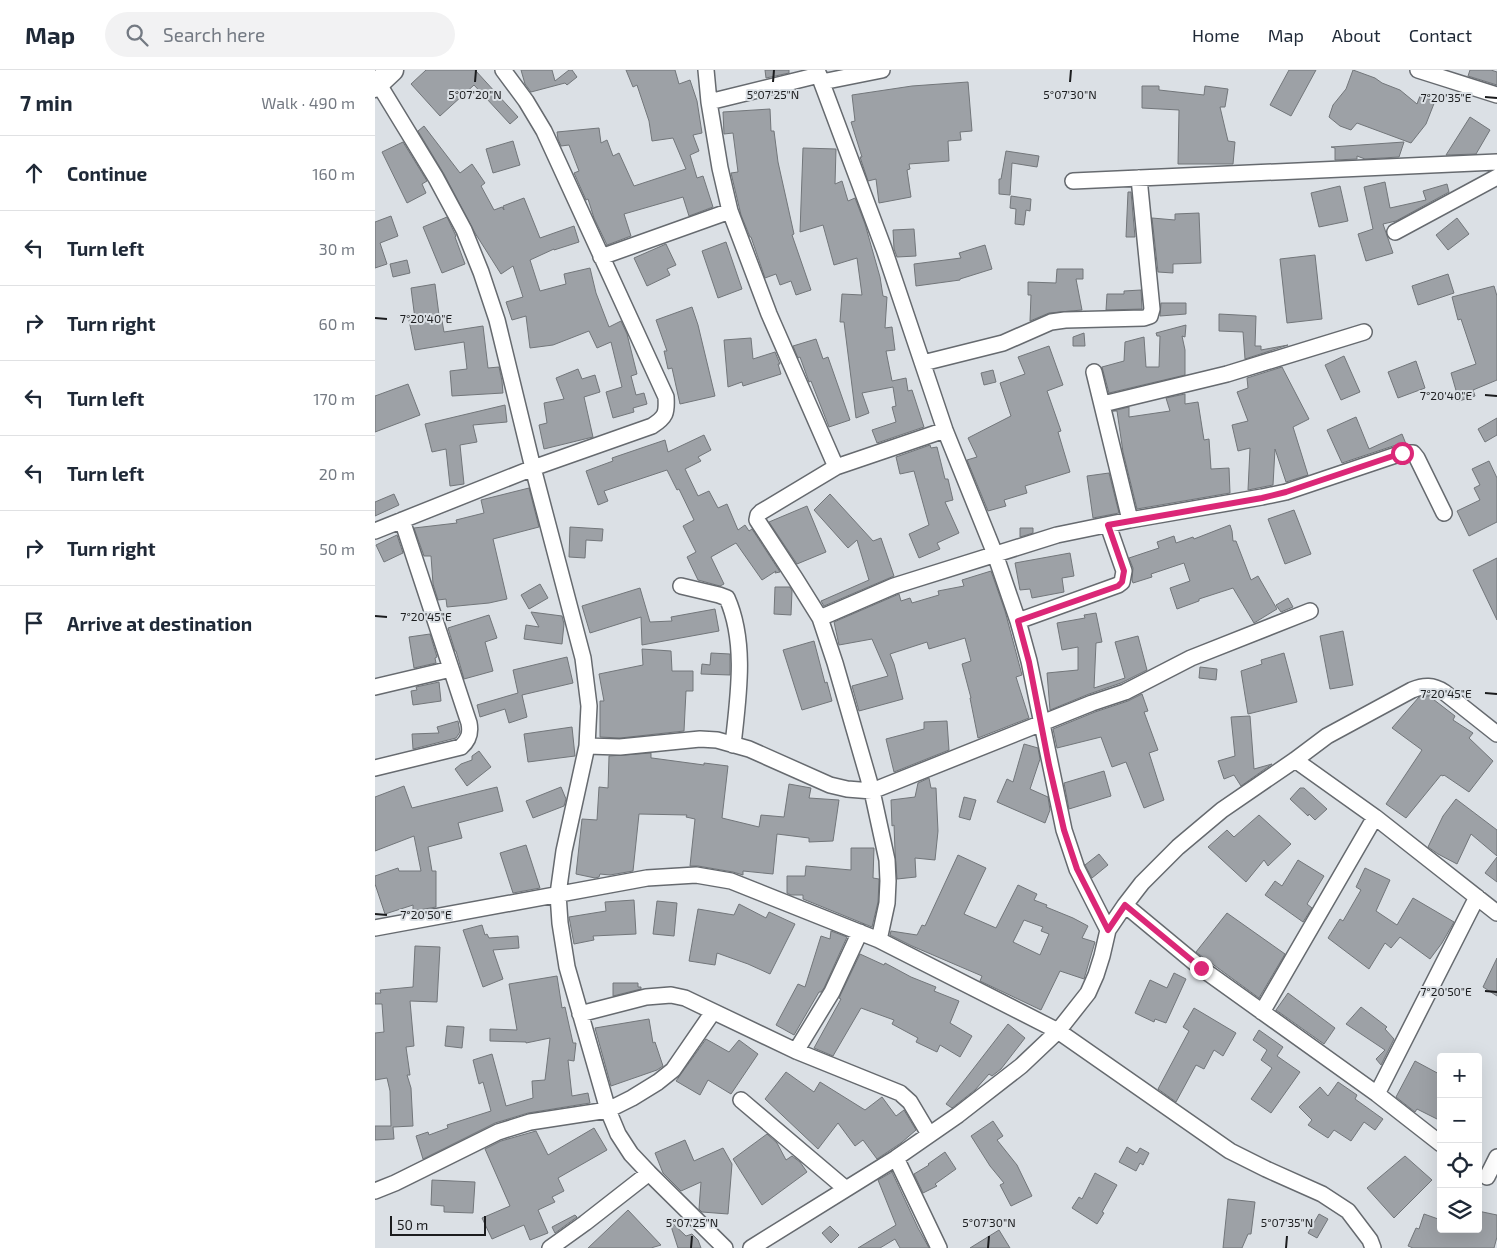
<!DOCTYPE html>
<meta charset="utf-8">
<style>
:root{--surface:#fff;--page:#f2f2f3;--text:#1f2937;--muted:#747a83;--line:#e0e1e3}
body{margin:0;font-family:"Exo 2",sans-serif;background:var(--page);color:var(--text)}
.controls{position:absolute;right:15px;bottom:15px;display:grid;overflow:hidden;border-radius:5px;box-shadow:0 5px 20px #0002}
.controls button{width:45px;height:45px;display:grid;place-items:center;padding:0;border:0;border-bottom:1px solid var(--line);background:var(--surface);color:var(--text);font:25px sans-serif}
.scale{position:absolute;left:15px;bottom:12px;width:96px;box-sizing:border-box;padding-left:5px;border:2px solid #1b1c1e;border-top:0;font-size:14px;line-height:18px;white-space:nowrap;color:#1b1c1e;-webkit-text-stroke:4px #dbe0e5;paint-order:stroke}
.stop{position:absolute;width:15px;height:15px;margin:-11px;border:4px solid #db2777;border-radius:50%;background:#fff}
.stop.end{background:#db2777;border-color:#fff;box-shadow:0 1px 5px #0008}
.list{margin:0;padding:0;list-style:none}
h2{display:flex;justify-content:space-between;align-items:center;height:65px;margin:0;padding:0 20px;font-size:21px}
h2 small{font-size:16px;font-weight:400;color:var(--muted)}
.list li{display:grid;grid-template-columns:32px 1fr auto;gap:15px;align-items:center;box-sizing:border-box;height:75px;padding:0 20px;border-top:1px solid var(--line)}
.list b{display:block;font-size:19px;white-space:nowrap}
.list em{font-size:16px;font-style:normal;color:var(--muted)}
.icon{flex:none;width:28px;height:28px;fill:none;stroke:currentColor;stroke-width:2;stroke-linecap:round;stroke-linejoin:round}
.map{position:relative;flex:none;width:1122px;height:1178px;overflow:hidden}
header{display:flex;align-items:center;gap:30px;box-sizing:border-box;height:70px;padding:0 25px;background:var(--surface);border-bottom:1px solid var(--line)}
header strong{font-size:24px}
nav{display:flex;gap:28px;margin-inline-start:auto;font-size:18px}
.search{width:350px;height:45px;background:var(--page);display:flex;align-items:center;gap:12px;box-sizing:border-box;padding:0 18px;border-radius:28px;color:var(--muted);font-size:19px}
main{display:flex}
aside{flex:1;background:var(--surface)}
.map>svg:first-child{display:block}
</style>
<header>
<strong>Map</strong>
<div class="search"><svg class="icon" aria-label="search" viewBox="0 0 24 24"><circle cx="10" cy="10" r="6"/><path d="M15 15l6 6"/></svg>Search here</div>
<nav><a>Home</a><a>Map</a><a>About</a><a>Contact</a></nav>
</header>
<main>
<aside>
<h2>7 min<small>Walk · 490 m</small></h2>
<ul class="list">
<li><svg class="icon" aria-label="ahead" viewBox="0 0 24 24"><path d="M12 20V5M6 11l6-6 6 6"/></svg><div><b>Continue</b></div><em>160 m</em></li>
<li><svg class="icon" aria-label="left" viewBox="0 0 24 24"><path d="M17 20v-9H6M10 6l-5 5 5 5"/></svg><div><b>Turn left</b></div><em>30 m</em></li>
<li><svg class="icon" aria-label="right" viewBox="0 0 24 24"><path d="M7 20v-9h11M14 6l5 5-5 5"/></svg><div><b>Turn right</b></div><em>60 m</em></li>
<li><svg class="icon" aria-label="left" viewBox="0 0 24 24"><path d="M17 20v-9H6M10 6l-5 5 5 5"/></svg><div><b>Turn left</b></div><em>170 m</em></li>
<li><svg class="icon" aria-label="left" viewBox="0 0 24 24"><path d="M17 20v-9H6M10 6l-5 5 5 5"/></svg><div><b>Turn left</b></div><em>20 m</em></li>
<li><svg class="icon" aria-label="right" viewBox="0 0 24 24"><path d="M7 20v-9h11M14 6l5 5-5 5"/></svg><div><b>Turn right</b></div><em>50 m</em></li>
<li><svg class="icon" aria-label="arrive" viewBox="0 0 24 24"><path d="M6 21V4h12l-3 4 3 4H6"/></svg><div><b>Arrive at destination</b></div></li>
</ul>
</aside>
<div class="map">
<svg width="1122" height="1178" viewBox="0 0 1122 1178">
<rect width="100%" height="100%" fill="#dbe0e5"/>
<path fill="#9da1a6" stroke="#72767a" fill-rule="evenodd" d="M51,0h49l43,47 -8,7 -36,-39 -34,31 -29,-32z
M146,0h31l3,11 14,-11h3l5,7 -10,8 -2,-2 -34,9 -6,-8z
M251,0h49l4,14 11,-4 7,21 5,32 -9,2 6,16 -9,4 7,23 6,-2 10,31 -24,9 -6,-19 -59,17 7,22 -24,9 -13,-27 -6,-19 -2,1 -12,-27 5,-2 -10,-26 -8,1 -3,-7 -1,-7 42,-4 2,15 6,-3 6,16 6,-3 15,33 52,-17 -13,-31 -21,3 -3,-20 -12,-36 -4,2z
M390,0h24v3l-23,5z
M914,0h27l-25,46 -21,-11z
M978,0l22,8 7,5 18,7 17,14 3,-8 15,5 -9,23 -15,19 -54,-20 -6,7 -11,-4 -11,-9 4,-12 13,-16z
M1095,0h21l6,2v13l-29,-9z
M593,12l4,49 -12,1 1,8 -13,1 1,20 -40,3 1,5 -3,1 4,27 -32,6 -3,-24 -8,2 -8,-24h2l-11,-35 4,-1 -3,-26 60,-9z
M767,16h17v4l45,5 1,-9 23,3 -3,18h-5l8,34 7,1 -2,22h-55l1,-54 -37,-2z
M395,39l1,22h3l4,31 16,72 -2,1 19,55 -15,5 -5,-14 -11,4 -4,-11 -11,4 -14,-41h-1l-9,-22 -10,-42 7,-1 -5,-39 -9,1 -1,-22z
M1095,47l20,13 -14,24 -30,1z
M49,56l36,47 12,-9 13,19 -4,3 13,24 8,-3 2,3 -1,-4 21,-8 16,40 34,-12 5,16 -25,8v-1l-24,11 10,31 26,-7 -2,-10 26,-6 6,25 13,34 12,-6 6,13 10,40 -6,2 5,19 8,-2 3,11 -14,4 1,4 -21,6 -7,-26 16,-5 -11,-45 -14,6 -8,-17 -36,14 -23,3 -4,-32 -14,4 -6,-18 17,-5 -10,-31 -12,8 -26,-41 -31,-59 -26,-43z
M138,71l7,24 -27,8 -7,-24z
M28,72l24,39 -5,3 4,9 -19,10 -25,-51z
M1029,72l-5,15 -34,2 -8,-3v3l-22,1v-12l-4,-1z
M428,78l33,1 -1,35 7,-3 6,20 7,-3 10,26 15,53 3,19 4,1 -2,31 7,-1 3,23 -9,1 6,30 14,-3 2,13 4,-1 12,37 -47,16 -5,-13 24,-8 -4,-15 4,-1 -3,-19 -31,6 7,20 -13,5 -12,-96h-4l2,-28 20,1 -5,-37 -23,7 -11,-40 -23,7z
M631,81l33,5 -2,11 -25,-4 -2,32 -11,-1v-15h2z
M1010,112l5,26 36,-8 -3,-9 24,-7 2,8 -53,29 -13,3 10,29 -27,8 -8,-27 15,-5 -9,-42z
M965,116l8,35 -29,6 -8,-34z
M753,122h3l4,45h-9z
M636,126l20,3 -1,12 -4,-1 -2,15 -9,-1 1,-15 -6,-1z
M824,143l2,50 -28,1v9l-15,-1 -6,-54 23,2v-6z
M16,146l7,20 -18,7 7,21 -12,4v-46z
M72,147l8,17 1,2 -1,1 10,27 -23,9 -19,-46z
M1082,148l12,16 -21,16 -12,-15z
M539,159l2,27 -19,1 -3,-8 -1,-19z
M351,172l16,47 -24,9 -16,-47z
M291,174l10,21 -9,4 3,6 -23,11 -13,-28z
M610,175l7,24 -32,10v1l-44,6 -2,-22 47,-6 -2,-5z
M940,185l7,64 -35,4 -7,-64z
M32,190l3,13 -17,4 -3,-13z
M682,199h26v10h-7l6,31 -33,3 -19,8 1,-26h-3v-13l28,1z
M1073,204l6,19 -36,12 -6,-19z
M60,214l4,31h2l3,17 39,-6 5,42 11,-1 3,14 1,12 -51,3 -2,-25 17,-2 -3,-27 -49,8 -6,-30 6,-1 -4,-31z
M1119,216l3,10v84l-24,10 2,6 -16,5 -8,-28 25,-9 -15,-45 -3,1 -6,-23z
M766,220l1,19 -36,1 1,-16h17v-3z
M786,233h25v11l-26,2z
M317,237l6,18 17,71 -35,8 -8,-36 -4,1 -4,-18h3l-11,-31z
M844,244l37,2 -1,30h6v4l27,-5 -43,14 -2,-27 -24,-1z
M811,255l-1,12 -3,-1 3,14v25l-76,18 -7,-26 22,-6 1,-19 19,-5 2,30h13l1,-31h-3l-1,-3z
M709,263l1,13h-12v-9z
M376,268l2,21 22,-7 5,12h-2l3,10 -38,12 -1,-4 -14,5 -4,-47z
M441,269l7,20 5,-2 22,63 -21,7 -18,-46 -2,1 -9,-25 -2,1 -5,-12z
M674,276l14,39 -16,6 14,40 -3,1 12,40 -45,14 2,7 -23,7 2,6 -18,5 -21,-51 10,-3 -9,-19 43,-22 -11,-33 25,-9 -7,-17z
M969,286l16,36 -19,8 -16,-35z
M1041,291l9,27 -27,10 -10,-26z
M907,297l27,52 -16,8 15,48 -22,7 -11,-33 -2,36 -25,5 2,-42 -12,3 -6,-26 16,-4 -11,-29 11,-4 -1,-10z
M203,299l4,10 13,-4 5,17 -16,5 9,40 -49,12 -5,-24 8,-2 -3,-20 20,-4 -8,-21z
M618,300l3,12 -12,3 -3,-12z
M33,314l12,31 -45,17v-36z
M810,324v10l13,-2 6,38 5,-1 2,30 18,-1 1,25 -93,16 -14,-57 -6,-41h-4l16,-4v10l41,-6 -4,-13z
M130,335l2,17 -34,3 4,17 -17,3 4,39 -14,2 -4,-37 -14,3 -7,-28z
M981,347l13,32 33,-15 4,10h-7l-57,19 -15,-33z
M1122,348v17l-12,7 -7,-13z
M329,365l7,15 -13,7 3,4 -16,8 13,27 11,-5 9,17 9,-4 11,26 7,-5 4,6 3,-2 28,43 -5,1 1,-2 -14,9 -26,-37 -25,14 13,27 -4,2 -22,-6 -11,-23 9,-5 -13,-26 11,-6 -15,-31 -2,1 -10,-20 -63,21 4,10 -10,4 -12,-34 27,-10 -1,-3 53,-18 3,12z
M555,375l1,3 6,-1 8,32h3l5,21 -8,2 14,31 -22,10 3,6 -21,9 -10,-24 20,-9 -15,-54 -14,3 -4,-17z
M1114,391l8,17v44l-28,14 -12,-25 23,-11 -6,-12 6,-3 -8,-16z
M734,403l10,40 -26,5 -6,-42z
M154,418l10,39 -46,12 14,60 -18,4 -42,4 -1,-8 -8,1 -5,-16 -2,-28h-7l-10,-28 43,-5 -1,-3 28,-7 -3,-13z
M19,424l5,11 -24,11v-14z
M455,424l43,47 8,-3 13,38 -70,30 -3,-5 48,-21 -12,-40 -9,8 -34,-38z
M432,436l19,46 -29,12 -28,-42z
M919,440l17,44 -26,10 -17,-45z
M855,455l2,6 1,10h3l15,39 7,-4 19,33 -23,14 -21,-35 -34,11v2l-22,8 -7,-21 20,-7 -6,-18 -33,11 1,3 -19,6 -1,-3 1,-12 -4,-10 30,-10 -2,-6 17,-6 2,7 17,-6 1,2z
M195,457l33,2 -1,12 -16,-1 -1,18 -16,-1z
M645,458h13v5l-13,4z
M22,465l6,18 -19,9 -8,-17z
M695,483l4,23 -12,2 2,14 -32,6 -2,-9 -10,1 -5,-27z
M1122,488v62l-24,-50z
M616,501l14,40 17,64 -6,2 13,41 -51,20 -8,-40h1l-9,-34 9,-3 -6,-23 -36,11 -2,-7 -37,12 4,10 9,35 -44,12 -7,-25 36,-10 -16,-37 -33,6 -5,-23 65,-28 2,7 9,-3 2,5 27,-8 -1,-4 26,-5 -2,-6z
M165,514l8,14 -19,11 -8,-14z
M400,517h15l2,4 -1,24 -17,-1z
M265,518l10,34 22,-1 -1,-4 44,-8 4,22 -77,14 -1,-28 -51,16 -8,-27z
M913,528l5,9 -12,5 -5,-7z
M156,542l31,4 2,8 -2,20 -38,-5 2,-14 13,2z
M721,543l6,29 -6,1 -2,45 31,-10 -10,-36 23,-6 9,34 -26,13 -32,11 -39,16 -3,-37 31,-3v-23l-16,3 -5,-27 28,-5 -1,-3z
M114,545l8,23 -12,4 8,29 -29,8 -8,-28h-1l-7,-23z
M968,561l10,54 -23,4 -10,-53z
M55,564l7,23 -2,1 1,5 -22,5 -5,-31z
M439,571l11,42 2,-1 5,19 -30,9 -19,-60z
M267,579l29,2 1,20h21v20h-7l-2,40 -64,7 -20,-1v-36h4l-5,-27 44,-9z
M336,583l19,1v21l-29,-1 1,-10 8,1z
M909,583l13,49 -49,12 -7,-43 21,-7 -1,-4z
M192,587l6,26 -51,12 5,22 -18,6 -4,-14 -25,8 -3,-12 41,-12 -5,-23z
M825,597l17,2 -1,11 -17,-2z
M64,612l2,19 -28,4 -2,-14 6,-1 -1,-3z
M767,624l6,17 -4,1 14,38 -9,3 15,47 -20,8 -18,-46 -14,5 -11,-30 -44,11 -4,-19 42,-17 33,-11z
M1048,626h6l26,20 -2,4 20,13 -4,5 24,23 -24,31 -25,-17 -1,1 -2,-1 -35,43 -20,-14 36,-54 -30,-22 27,-31z
M875,646l4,53 18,-5 -31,22 -7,-11 -10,4 -6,-18 17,-5 -4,-39z
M83,651l2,11 -4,6 -43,11 -1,-15 27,-1 -2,-6z
M572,651l2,29 -55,22 -8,-33 38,-10v-7z
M197,657l3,29 -47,6 -4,-28z
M649,674l14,4 2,11 -10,30 18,8 2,13 -5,13 -48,-21 10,-23 6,3z
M104,681l12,16 -24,19 -12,-17 6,-5 11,-4v-4z
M276,683v5h1l52,7v-2l24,3 -6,52 37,9 2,-12 23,2 5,-33 22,4 -2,10 30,2 -6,41 -24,1v-4l-32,-4 -4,40 -30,-3v4l-10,-3 -35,-6h-8l5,-47 -9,-2 1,-2 -48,-1 -6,57 -23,4 -10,-1 -1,3 -4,1 -19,-4 6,-55 15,1 2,-33 9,1 1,-32z
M729,701l7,25 -42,13 -5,-26z
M554,708l2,10h5l2,43 -3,29 -20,-2 1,19 -19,2 -2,-28 -1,-26 -2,1 -1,-26 24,-3 3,-14z
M29,716l8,22 85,-21 6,24 -45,12 4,15 -34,9 4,24h4v36l-23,4v-6l-28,9 -10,-30v-8l23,-8 1,3h22l-7,-35 -39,15v-54z
M186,717l5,12 -2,7 -31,12 -7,-17z
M925,718h4l23,21 -12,11 -6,-6 -1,2 -18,-17z
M589,727l12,3 -6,20 -11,-3z
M1081,729l41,31v26l-26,-22 -14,30 -19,-10 -10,-7 15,-31z
M884,745l32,29 -23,22 -4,-6 -18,22 -38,-35 19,-17 7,7z
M151,775l14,43 -27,5 -13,-40z
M476,778h23l-1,30 6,1v2l-1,21 -6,25 -69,-28v-4h-12l-4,-2v-17h18l1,-10 45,4z
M724,784l9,11 -16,13 -7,-13z
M583,785l28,13 -22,46 32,14 22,-43 19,9 -3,6 13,5 -1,2 27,11 15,8 -6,12 13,4 -11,37 -24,-8 -19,39 -61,-29 2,-5 -70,-30 -22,-11 1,-4 26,4 5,-10 3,1zM649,850l19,7 -2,4 8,3 -9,21 -27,-13z
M1122,787v25l-12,-9z
M923,790l26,16 -17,28 5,4 -9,14 -38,-27 10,-14 7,5z
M990,798l25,12 -14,31 21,14 16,-27 41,24 -12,21 -12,16 -30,-22 -9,11 -6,-5 -16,26 -41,-31 12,-19 3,2 18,-31 -5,-3z
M259,830l2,34 -43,2 1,4 -20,4 -5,-27 37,-6 -1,-9z
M282,831l20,2 -3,33 -21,-2z
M364,834l27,14 3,-6 26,12 -25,50 -22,-10 -31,-11 -2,12 -26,-4 9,-52 36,6z
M852,843l58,41 -26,44 -63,-46z
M107,855l3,10 2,-1 2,4 29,-2 1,12 -26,2 10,29 -20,8 -20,-57z
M456,861l16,6 -23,51 -3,4h-2l-25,43 -18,-10 22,-41 7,3 16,-51 9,3z
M40,876l25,1 -3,55 -27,-1 4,45 -8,1 4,28h-3l4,13 2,38 -20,1 1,12 -19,1v-14h16l-1,-35 -3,-13 -12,2v-47l9,-1 -2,-28h-7v-11h6l-1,-3 33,-3z
M485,884l24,11 1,-2 26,14 25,10 -2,4 25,10 -9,22 22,13 -12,21 -20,-12 -3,7 -21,-10 2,-4 -26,-14 2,-4 -33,-12 -28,48 -19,-8 27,-49 -2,-1z
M1122,888v38l-14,-9z
M799,903l12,6 -20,44 -11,-4 -1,3 -19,-9 15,-33 17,8z
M182,906l5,32 3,-1 8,36h3l-2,18 -6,-1 4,36 16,-3 2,10 -62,10 -33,10 -72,36 -7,-23 12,-4 1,3 19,-7 -1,-3 44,-14 -8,-29 -4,2 -6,-24 19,-6 14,52 27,-8 -1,-17 13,-1 5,-42 -24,5v-1l-36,-1v-12l27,1 -8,-46z
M238,913h25v4h3v2l-28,7z
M913,923l47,35 -11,16 -48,-34z
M986,937l26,20 -2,2 9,10 -13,26 -5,-6 9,-9 -39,-26z
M819,938l42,25 -13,23 -9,-6 -10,19 -8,-4 -20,37 -18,-13 31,-58 -6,-4z
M274,949l4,24 2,-1 8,24 -6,4 -46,16 -16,-58z
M633,954l17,14 -24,31 -9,7 -3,-2 -14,16 -23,18 -6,-4z
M72,956l17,1 -2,21 -17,-2z
M884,960l24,17 -6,9 23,16 -29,41 -20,-14 21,-31 -11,-8 6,-10 -14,-10z
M331,969l23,13 10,-12 19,14 -27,40 -23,-14 -8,15 -24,-14z
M1040,991l26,14v46l-24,-12 -2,3 -19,-15z
M411,1002l28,20 6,-10 45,28 17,-13 14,19 8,-6 12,20 -15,13 -24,16 -14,-19 -8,6 -17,-23 -20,26 -53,-50z
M963,1012l19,13 -2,4 28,20 -8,11 -11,-8 -13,19 -17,-11 -6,8 -20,-13 4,-5 -13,-13 21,-20 8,9z
M618,1051l10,15 -6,4 20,25 15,31 -21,10 -11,-21 4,-2 -14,-17 -19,-30z
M219,1058l13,22 -49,28 6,13 -12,6 3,5 -17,8 10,23 -18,7 -6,-15 -32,14 -10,-21 28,-12 -25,-57 16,-8 35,-10 12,24z
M392,1064l10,9 9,17 6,-4 8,6 7,10 -45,33 -29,-46z
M310,1070l9,21 29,-13 9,16 -4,50 -26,-2 -3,-3 2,-27 -20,9 -18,-18 -8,-20z
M752,1077l10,6 3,-5 9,5 -6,12 -3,-2 -4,8 -17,-9z
M570,1082l11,17 -21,15 2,2 -14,7 -9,-19 15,-9 -1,-1z
M1030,1086l27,24 -38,38 -27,-30z
M517,1102l26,56 11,20h-29l-5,-9 -15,9h-22l38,-23 -18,-45z
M720,1103l22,12 -15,27 2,1 -7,11 -25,-16 7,-11 3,2z
M57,1110l43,2 -2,31 -29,-1v-6l-13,-1z
M853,1129l27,3 -4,32h-3l-6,14h-19z
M253,1140l33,35 -10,3h-63z
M1103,1141l19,4v22l-3,11h-81l-5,-2 8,-18 3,1 5,-15 17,6v9h37z
M944,1144l9,5 -11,19 -9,-5z
M200,1145l2,2 -22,16 -3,-6z
M294,1150l17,16 6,-2 6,6 3,8h-23z
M455,1156l9,9 -8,8 -9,-10z
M624,1160l11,18h-40z"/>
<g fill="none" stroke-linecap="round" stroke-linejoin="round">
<g stroke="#666a6f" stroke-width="18">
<path id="street" d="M331,0l3,32 11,66 10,43 39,103 67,153
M442,0l67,179 61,181 50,124 23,67 11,40 35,169 13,39 31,61
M1043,0l79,25
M447,12l60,-12
M3,13l58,95 28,52 17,42 16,48 36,148 50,190 6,48 -2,40 -23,105 -6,43 2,29 7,44 41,143 10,24 13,20 18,19 76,75
M334,32l110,-27
M698,111l424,-19
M1020,162l102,-55
M226,187l129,-46
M548,293l80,-20 48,-21 14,-2 79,-2 6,-2 2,-7 -13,-131
M719,302l36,148
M728,334l124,-30 137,-42
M0,461l158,-63 119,-42c14,-9 15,-13 14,-29l-122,-266 -18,-30 -23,-31
M306,516l38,9 8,3c20,45 11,100 6,147
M445,548l74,-32 163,-51 73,-15 132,-23 24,-5 116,-39h11l4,5 27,55
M643,551l100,-36 4,-3 2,-11 -16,-46
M0,617l76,-18
M212,676l33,1 80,-8 17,1 32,9 81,36 17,4 25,2 220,-88 33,-11 66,-34 119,-47
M920,690l80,57 122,96
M0,698l86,-21c8,-7 10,-14 8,-24l-67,-203
M750,835l76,63 176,126 64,50
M0,858l272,-50 49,-3 35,6 148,59 179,91 172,120 36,18 56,25 26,17 22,29 3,8
M504,870l8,-37 1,-22 -1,-21 -15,-69 -37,-128 -15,-45 -25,-40 -38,-58 1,-5 3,-3 75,-45 109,-37
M887,942l113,-195
M205,944l66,-17 25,-2 14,3 111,53 104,42 10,9 19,32
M421,981l36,-59 28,-60
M1002,1024l100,-197
M366,1030l105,89
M521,1088l43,90
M1112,1107l10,-20
M0,1121l20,-8 103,-51 32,-10 78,-12 24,-12 26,-16 15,-12 40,-58
M175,1178l35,-25 64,-50
M376,1178l145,-90 62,-43 63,-49 37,-35 30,-38 8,-18 6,-19 6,-26 17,-25 17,-22 36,-36 44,-37 73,-50 32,-24 85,-46c12,-5 21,-5 32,2l53,42"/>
</g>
<g stroke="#666a6f" stroke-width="25">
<path id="secondary" d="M0,16l17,-16"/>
</g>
<use href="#street" stroke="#fff" stroke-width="15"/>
<use href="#secondary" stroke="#fff" stroke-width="22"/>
</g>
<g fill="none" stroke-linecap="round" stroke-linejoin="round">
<path stroke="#db2777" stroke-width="6" d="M826,898l-76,-63 -17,25 -31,-61 -13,-39 -15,-65 -20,-103 -11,-41 100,-35 4,-4 2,-11 -16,-46 154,-27 24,-6 116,-39"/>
</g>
<path fill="none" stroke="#1b1c1e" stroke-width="2" d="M100,12l1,-12M398,12l1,-12M695,12l1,-12M1110,27l12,1M0,248l12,1M1110,325l12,1M0,546l12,1M1110,623l12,1M0,844l12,1M1110,921l12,1M316,1178l1,-12M613,1178l1,-12M911,1178l1,-12"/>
<g font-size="12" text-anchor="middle" fill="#1b1c1e" stroke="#dbe0e5" stroke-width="4" stroke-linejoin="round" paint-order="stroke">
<text x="100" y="29">5°07'20"N</text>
<text x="398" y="29">5°07'25"N</text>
<text x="695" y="29">5°07'30"N</text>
<text x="1071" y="32">7°20'35"E</text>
<text x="51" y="253">7°20'40"E</text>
<text x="1071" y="330">7°20'40"E</text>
<text x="51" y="551">7°20'45"E</text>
<text x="1071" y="628">7°20'45"E</text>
<text x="51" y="849">7°20'50"E</text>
<text x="1071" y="926">7°20'50"E</text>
<text x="317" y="1157">5°07'25"N</text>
<text x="614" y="1157">5°07'30"N</text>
<text x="912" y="1157">5°07'35"N</text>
</g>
</svg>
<div class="controls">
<button>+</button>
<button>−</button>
<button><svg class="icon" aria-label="locate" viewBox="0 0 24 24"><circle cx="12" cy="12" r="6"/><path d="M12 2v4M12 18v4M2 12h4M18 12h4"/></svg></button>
<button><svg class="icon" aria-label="layers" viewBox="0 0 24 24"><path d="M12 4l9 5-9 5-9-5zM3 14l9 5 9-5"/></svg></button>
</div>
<div class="scale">50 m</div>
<div class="stop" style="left:1027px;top:383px"></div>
<div class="stop end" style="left:826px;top:898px"></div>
</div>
</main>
